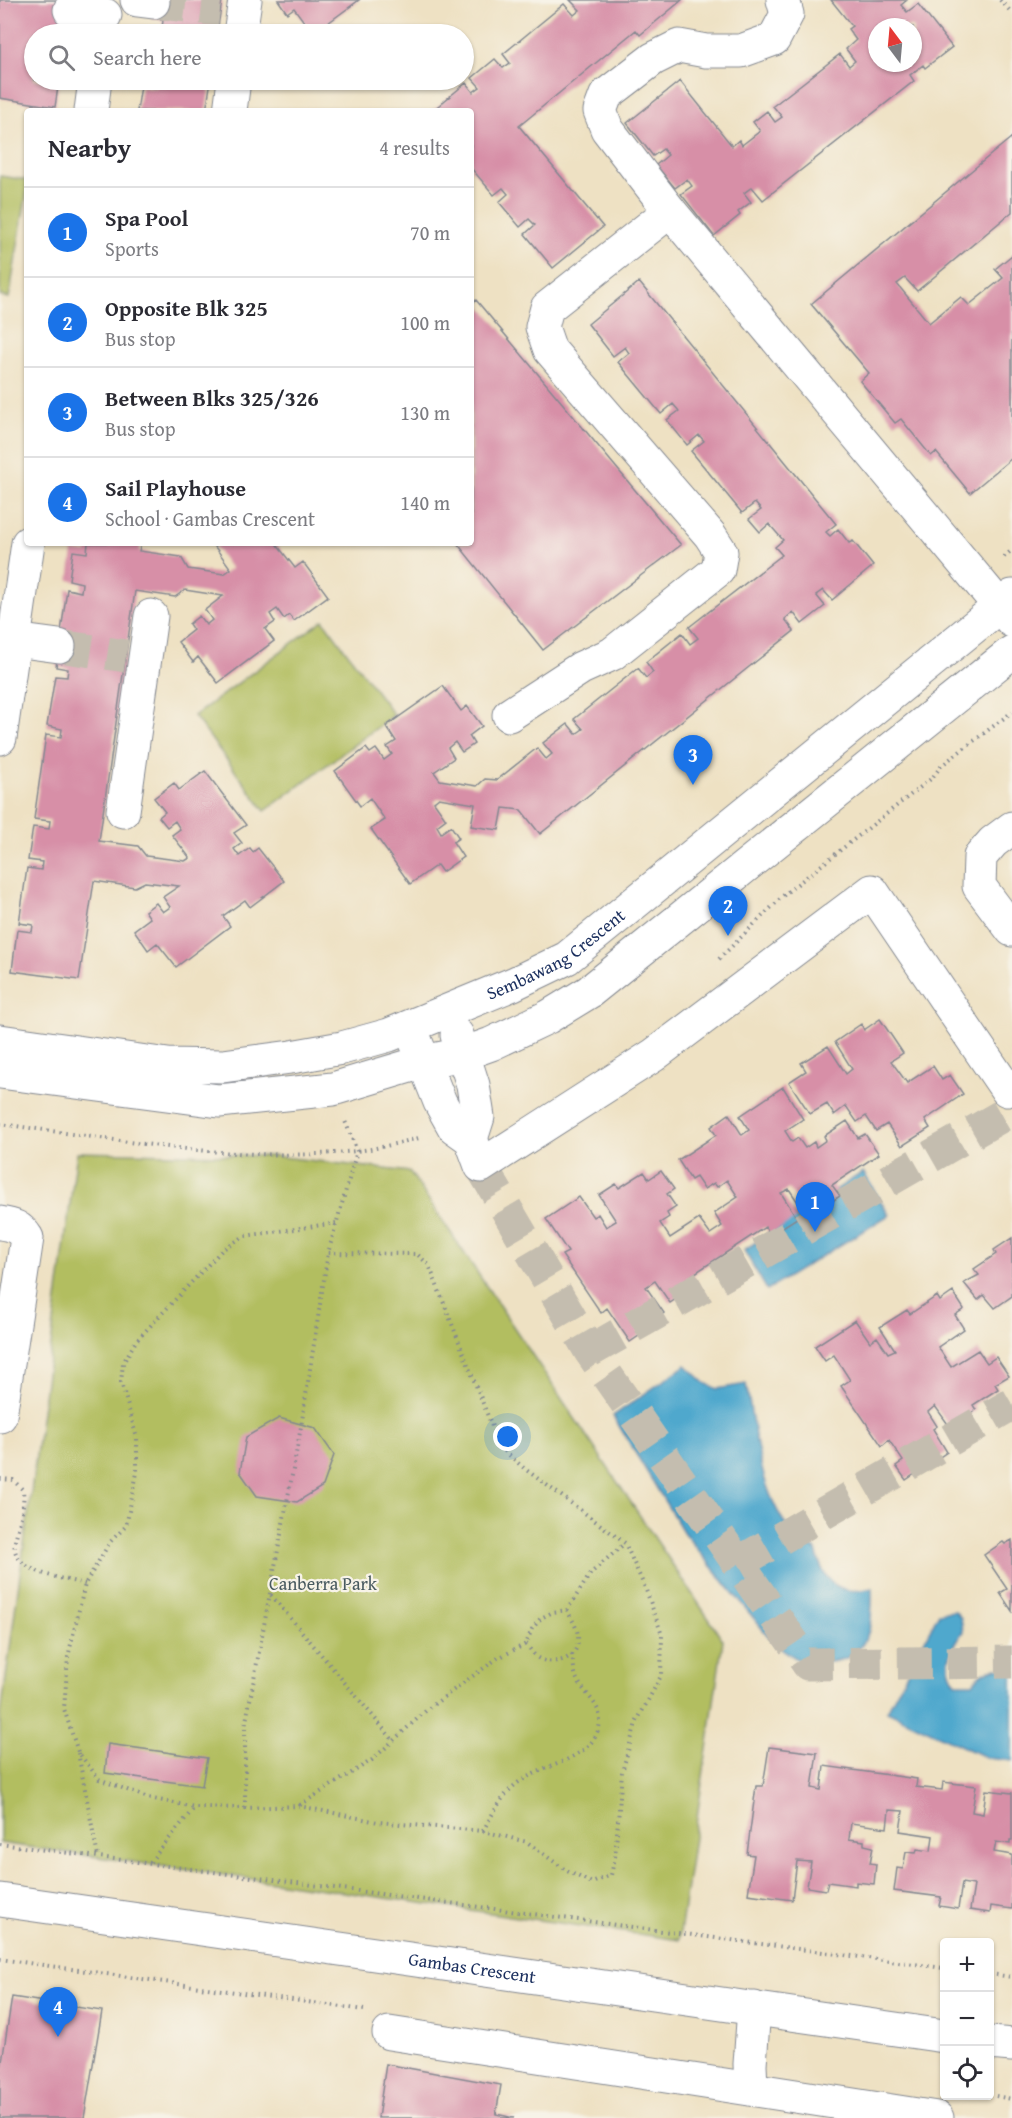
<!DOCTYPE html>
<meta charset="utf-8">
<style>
:root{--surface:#fff;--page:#f2f2f3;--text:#2b2b33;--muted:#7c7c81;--line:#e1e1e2;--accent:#1a73e8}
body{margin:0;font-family:"Gentium Book Plus",serif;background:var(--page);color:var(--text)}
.controls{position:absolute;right:18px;bottom:18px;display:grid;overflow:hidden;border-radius:6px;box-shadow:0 2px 4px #0004}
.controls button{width:54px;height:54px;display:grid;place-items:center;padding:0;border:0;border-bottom:2px solid var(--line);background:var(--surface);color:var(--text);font:30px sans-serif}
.compass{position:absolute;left:868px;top:18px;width:54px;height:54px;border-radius:50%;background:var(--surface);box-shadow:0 2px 4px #0004;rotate:344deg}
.you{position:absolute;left:508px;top:1437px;width:21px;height:21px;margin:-15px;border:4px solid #fff;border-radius:50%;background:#1a73e8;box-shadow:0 0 0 9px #1a73e833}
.badge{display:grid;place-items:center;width:39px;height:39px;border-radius:50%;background:var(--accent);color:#fff;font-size:20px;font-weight:700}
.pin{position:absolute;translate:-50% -50px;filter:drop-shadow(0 2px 3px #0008)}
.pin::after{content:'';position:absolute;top:32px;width:21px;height:18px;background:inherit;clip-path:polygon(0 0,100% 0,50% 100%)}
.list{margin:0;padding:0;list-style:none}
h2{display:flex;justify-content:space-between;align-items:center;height:78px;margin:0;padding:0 24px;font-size:26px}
h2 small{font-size:20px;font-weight:400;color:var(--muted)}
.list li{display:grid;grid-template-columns:39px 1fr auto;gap:18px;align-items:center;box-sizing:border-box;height:90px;padding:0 24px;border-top:2px solid var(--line)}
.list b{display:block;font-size:22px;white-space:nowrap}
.list p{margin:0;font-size:20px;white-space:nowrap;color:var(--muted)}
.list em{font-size:20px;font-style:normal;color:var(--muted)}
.icon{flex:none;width:33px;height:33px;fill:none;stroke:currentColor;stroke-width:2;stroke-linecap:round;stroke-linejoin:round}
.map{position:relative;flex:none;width:1012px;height:2118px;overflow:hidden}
.search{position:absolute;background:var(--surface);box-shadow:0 2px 4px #0004;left:24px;top:24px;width:450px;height:66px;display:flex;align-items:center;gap:15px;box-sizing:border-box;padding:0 21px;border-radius:33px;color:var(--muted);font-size:22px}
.panel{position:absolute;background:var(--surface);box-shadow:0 2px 4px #0004;left:24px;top:108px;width:450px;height:438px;border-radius:6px}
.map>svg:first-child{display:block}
</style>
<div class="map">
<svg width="1012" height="2118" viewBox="0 0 1012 2118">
<rect width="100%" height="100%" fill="#f7f3e8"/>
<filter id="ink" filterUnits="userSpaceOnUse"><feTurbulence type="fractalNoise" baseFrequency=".0167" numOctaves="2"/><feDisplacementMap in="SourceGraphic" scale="12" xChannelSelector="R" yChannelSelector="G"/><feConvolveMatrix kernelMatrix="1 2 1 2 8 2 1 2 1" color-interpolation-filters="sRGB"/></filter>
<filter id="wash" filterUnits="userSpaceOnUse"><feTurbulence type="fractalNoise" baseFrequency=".008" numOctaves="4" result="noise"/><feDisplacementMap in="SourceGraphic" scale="24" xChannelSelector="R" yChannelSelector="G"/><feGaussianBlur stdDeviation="1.35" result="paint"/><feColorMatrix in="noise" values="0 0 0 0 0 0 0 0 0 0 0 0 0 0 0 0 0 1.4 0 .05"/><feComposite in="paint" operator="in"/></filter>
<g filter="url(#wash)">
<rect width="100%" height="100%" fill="#eee1c3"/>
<path fill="#b2be60" stroke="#66765f" stroke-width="1.5" d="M0,176l27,4v11l-18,107 -9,-2z
M323,620l71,95 -129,96 -71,-95z
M77,1152l197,4 136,16 313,468 -44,300 -679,-97v-121z"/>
<path fill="#50a8cd" stroke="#366c96" stroke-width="1.5" d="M863,1172l26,43 -122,75 -23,-40z
M686,1365l19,18 12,6 29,-5c10,50 13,110 47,150 6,7 15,11 23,16 7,32 23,47 56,38 0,27 2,56 -26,70 -11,5 -30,5 -42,6l-30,-21 -90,-110 -71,-117z
M955,1611l6,7 2,13c-11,18 -22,32 -7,52h17c11,-14 23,-18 39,-12v90l-25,-3 -100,-47 52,-98z"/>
<g id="blocks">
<path fill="#d78fa7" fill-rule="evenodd" d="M0,0h72l-6,34h-32v46h25l-4,27 -55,-9z
M153,0h69l-5,34h-68l1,-7 12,1 1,-8 -12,-2z
M278,0h81l-46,34 -19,-26 -7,5z
M570,0h112l-42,35 -4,-5 -117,96 84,101 -50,41 -28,-34 10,-9 -6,-6 -9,8 -21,-25 9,-8 -5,-6 -9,7 -23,-27v-57h-39l34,-28 7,9 7,-5 -8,-9 23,-19 8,9 7,-5 -7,-9 61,-50 10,11 6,-5z
M831,0h76l-6,5 6,7 11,-8 34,43 -27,21 -2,-3 -13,10 4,6 -151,119 -11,-13 -8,6 7,9 -13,10 2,3 -26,21 -33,-42 11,-8 -5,-7 -12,9 -19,-23 12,-10 -5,-6 -10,7 -26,-33 53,-42 52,65 7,-6 3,5 18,-14 -7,-9 14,-11 8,11 7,-5 -9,-11 67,-52 9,12 6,-5 -9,-12 10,-9 -8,-11 4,-3zM877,27h36v36h-36z
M157,80h54l-5,31h-69l4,-25 15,2z
M1012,137v75l-95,79 -12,-13 -8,6 32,39 32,-26 8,8 34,-27 -8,-9 17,-14v203l-42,35 -34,-41 -5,4 -30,-37 -6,4 -35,-42 9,-8 -58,-69z
M639,282l197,242 -10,8 4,4 8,-7 11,14 4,-2 20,25 -41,34 -9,-10 -7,5 9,11 -23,18 -9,-12 -8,7 9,12 -254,203 -19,-24 -18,-2 -4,22 -28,-4 4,-22 -36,-6 -5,4 12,17 -9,7 4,7 10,-7 8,12 -6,4 10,15 -21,15 -5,-7 -27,19 -39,-55 14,-9 -15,-22 -10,8 -25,-35 31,-23 4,5 6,-4 8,11 8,-6 -5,-7 9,-6 -10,-15 57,-40 18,25 6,-5 15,20 -13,10 5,8 -12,8 -7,-10 -7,6 6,10 -20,14 6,8 37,6 8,-7 12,1 40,-32 9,11 6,-5 -9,-11 25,-19 8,10 7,-5 -9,-10 64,-51 8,10 7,-6 -7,-10 36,-29 8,11 8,-6 -9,-11 93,-72 -7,-8 8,-7 -14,-16 -9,8 -11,-13 12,-9 -6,-7 -13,10 -51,-62 13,-10 -5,-6 -12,10 -20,-25 12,-9 -6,-7 -12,10 -43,-52 11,-9 -4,-6 -12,9 -25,-32z
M476,300l205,245 -138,105 -86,-107h14v-239z
M88,543h53l-2,8 42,6 7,12 36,5 7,-5 -16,-22 5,-4h60l-3,2 18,23 8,-6 25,34 -34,25 -5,-6 -5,4 -7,-10 -7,5 5,8 -10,7 9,12 -56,42 -20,-26 -5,5 -15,-20 15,-12 -4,-6 10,-8 7,9 6,-5 -7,-10 18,-14 -38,-6 -10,7 -40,-6 -36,250 39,5 8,10 39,5 5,-3 -18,-23 8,-6 -5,-8 -8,6 -8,-10 6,-5 -11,-14 20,-15 5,7 26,-19 41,54 -12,8 8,10 -8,6 5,7 11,-8 3,4 5,-4 26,33 -34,26 -5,-7 -22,16 7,10 -54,41 -19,-24 -9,7 -14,-20 16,-12 -5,-7 11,-8 7,9 7,-5 -7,-10 16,-11 -34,-4 -10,5 -41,-6 -15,99 -67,-9 5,-41 15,2 1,-7 -14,-2 8,-55 14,2 1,-8 -14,-2 5,-33 16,2 1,-8 -16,-2 12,-84 15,2 1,-8 -15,-3 8,-50 12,1 1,-8 -12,-2 11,-78 14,3 1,-9 -13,-3 4,-29 14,2z
M880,1019l23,34 -12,8 16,22 26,-17 9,14 8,-5 13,19 -38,26 5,8 -28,18 -15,-22 -11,7 -10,-15 -9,6 -11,-16 -12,9 -7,-11 -17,10 -21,-32 17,-11 -5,-8 27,-17 18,28 6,-5 -17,-27 26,-18 3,6z
M783,1087l20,32 -18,12 7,11 6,-4 7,10 9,-6 2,5 10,-7 -2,-4 23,-15 11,17 7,-4 14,20 -47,31 8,11 -32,21 -19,-28 -8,4 16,25 -27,17 -5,-8 -73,48 6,9 -28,19 -15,-22 -9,6 18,26 -18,12 3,4 -19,13 -23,-34 -6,5 -39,-58 6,-3 -22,-33 33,-22 14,20 5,-3 8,13 10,-6 -17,-26 17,-11 3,4 25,-16 5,7 12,-8 13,18 -7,5 9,13 -9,6 2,4 -9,6 10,15 29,-19 11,15 12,-8 -8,-13 24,-16 -11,-17 -10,7 -3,-4 -10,6 -8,-12 -5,3 -13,-20 38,-25 -5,-8 18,-13 13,21 7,-5 -9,-14z
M1012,1238v58l-17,12 -11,-13 -6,5 -14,-17 15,-8 -5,-6 22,-15 -2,-4z
M953,1292l11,17 -9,6 9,14 -26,18 13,20 27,-17 9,13 9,-6 13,19 -14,8 3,5 -25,16 3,5 -26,17 -15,-21 -7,6 9,14 -4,3 14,23 -41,28 -10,-14 7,-5 -14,-21 -7,6 -41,-60 9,-6 -16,-25 -9,6 -10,-15 40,-26 15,22 7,-5 11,16 7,-3 -15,-23 27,-17 3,4 27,-18 3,5z
M279,1418l36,10 19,27 -11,31 -26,16 -40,-6 -17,-24 6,-35z
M1012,1540v71l-12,-18 7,-4 -23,-34 19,-13 2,2z
M108,1744l99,14 -5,28 -97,-13z
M769,1747l48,6 -5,35 9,2 3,-24 93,13 -1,8 26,3 1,-8 33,4 -4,26 11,2 3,-24 26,3v47h-2v4l-14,-2 -2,10 18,3v54l-21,-3 -1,7 -20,-3 4,-25 -12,-2 -4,26 -19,-3 2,-9 -47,-6 3,-23 6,1 3,-17 10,1 1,-4 14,2 2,-15 -33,-5 3,-20 -14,-1 -2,18 -36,-5 -2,16 15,2v4l9,2 -3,16 6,1 -2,20 -18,-2v4l-28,-4 -2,8 -19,-3 4,-25 -14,-1 -5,39 -44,-6 6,-39 -7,-1 9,-68h7z
M12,1997l90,14 -18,107h-84v-43z
M386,2064l115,21 -5,29 18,4h-136z"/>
</g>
</g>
<g filter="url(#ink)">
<use href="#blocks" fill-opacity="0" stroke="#848890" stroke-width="1.5"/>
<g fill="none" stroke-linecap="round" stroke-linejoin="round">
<path stroke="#c4bdaf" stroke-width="33" stroke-dasharray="33 16" stroke-linecap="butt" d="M153,2l67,8
M59,646l67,10
M481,1166l109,185 218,313 204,-2
M590,1351l422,-241
M738,1563l274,-159"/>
<g stroke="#848890" stroke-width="35">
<g id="minor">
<path d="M137,0l16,2"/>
<path d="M783,0l4,14 -13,25 -33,12h-35l-27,-5 -26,13 -47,36 -6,16 7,18 63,82 342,410"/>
<path d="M70,10l35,5"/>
<path d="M240,34l5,-34"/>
<path d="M91,111l4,-31"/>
<path d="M230,111l4,-31"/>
<path d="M14,640l45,6"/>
<path d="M509,715l72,-47 31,-14 106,-84 3,-18 -11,-17 -160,-185 -8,-23 5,-19 123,-97"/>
<path d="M0,738l28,-195"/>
<path d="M123,811l28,-195"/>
<path d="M1012,828l-19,14 -13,15 -1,29 33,44"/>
<path d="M457,1035l16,50 5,32 -7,22"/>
<path id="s1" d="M0,1041l168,24 55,1 68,-9 51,-9 47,-13 124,-51 54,-26 445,-362"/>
<path d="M416,1042l24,60 14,25 17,12 10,27 173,-111 218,-164 135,199"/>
<path d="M0,1072l219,29 114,-12 90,-27 40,-8 28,-10 57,-27 41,-25 423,-340"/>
<path d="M0,1223c13,2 20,4 27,15l-27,178"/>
<path id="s2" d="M0,1900l944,136"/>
<path d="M389,2033l548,85"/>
<path d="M990,2043l22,2"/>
<path d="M751,2089l-1,-25 4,-56"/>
</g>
</g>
<path stroke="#848890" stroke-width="4" stroke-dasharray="1.5 4.5" stroke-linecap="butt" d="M1000,0l12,13
M1004,557l8,-7
M719,959l67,-66 146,-115 10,-13 70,-53
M0,1124c117,15 238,40 356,27 21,-2 42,-8 63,-13
M336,1223l-91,13 -22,13 -87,92 -13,22 -2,19 16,56v35l-11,53 -16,16 -25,42 -17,73 -4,52 14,43 21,27 49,19 47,9 50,1 54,-2 79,16 105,9 44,11 40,29 25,12 19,-8 4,-18 7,-85 14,-49 25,-47 1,-41 -16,-45 -21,-47 -100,-74 -25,-22 -71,-182 -12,-11 -89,-1 29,-102 -12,-30
M0,1479l13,1 10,10c2,18 -4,33 -8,51 -6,32 49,37 70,43
M271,1595l122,145
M526,1644c4,4 7,11 12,14 15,8 39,2 40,-17 1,-12 -6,-21 -11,-31
M78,1753l20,104
M300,1805l72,-45 57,-52 30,-22 39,-28 28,-14 6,-15 9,-11 12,-6 14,-2 24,-37 34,-30
M245,1808v-81l56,-300 27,-174
M483,1831c9,-16 18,-34 32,-46 25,-21 82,-24 85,-64 1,-17 -18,-29 -24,-44 -2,-7 -3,-15 -4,-23
M0,1844l944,124
M150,1862l45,-55
M0,1959l364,51
M990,1974l22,3
M990,2095l22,4"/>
<use href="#minor" stroke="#fff" stroke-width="33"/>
</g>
</g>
<g text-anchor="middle" stroke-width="4.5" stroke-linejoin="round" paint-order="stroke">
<g font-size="18" fill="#1b2f5e" stroke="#f7f3e8">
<text dy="6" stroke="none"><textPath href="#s1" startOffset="580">Sembawang Crescent</textPath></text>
<text dy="6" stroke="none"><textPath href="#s2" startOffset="477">Gambas Crescent</textPath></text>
</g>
<g font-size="18" fill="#485a5f" stroke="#f7f3e8">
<text x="323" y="1590">Canberra Park</text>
</g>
</g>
</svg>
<div class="controls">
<button>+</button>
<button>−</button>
<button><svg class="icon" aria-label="locate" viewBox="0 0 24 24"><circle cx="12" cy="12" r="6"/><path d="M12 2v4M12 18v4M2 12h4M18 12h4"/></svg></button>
</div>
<svg class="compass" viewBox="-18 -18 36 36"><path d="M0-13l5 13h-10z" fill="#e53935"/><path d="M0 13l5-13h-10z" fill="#7c7c81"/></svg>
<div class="you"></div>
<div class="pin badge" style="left:815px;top:1232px">1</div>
<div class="pin badge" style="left:728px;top:936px">2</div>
<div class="pin badge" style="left:693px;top:785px">3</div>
<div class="pin badge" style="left:58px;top:2037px">4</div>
<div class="search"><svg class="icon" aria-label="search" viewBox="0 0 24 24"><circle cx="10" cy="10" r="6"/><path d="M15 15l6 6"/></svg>Search here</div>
<section class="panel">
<h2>Nearby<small>4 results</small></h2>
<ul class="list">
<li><span class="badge">1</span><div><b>Spa Pool</b><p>Sports</p></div><em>70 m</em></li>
<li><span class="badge">2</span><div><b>Opposite Blk 325</b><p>Bus stop</p></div><em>100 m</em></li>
<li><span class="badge">3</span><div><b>Between Blks 325/326</b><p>Bus stop</p></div><em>130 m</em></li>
<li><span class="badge">4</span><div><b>Sail Playhouse</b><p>School · Gambas Crescent</p></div><em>140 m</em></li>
</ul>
</section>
</div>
